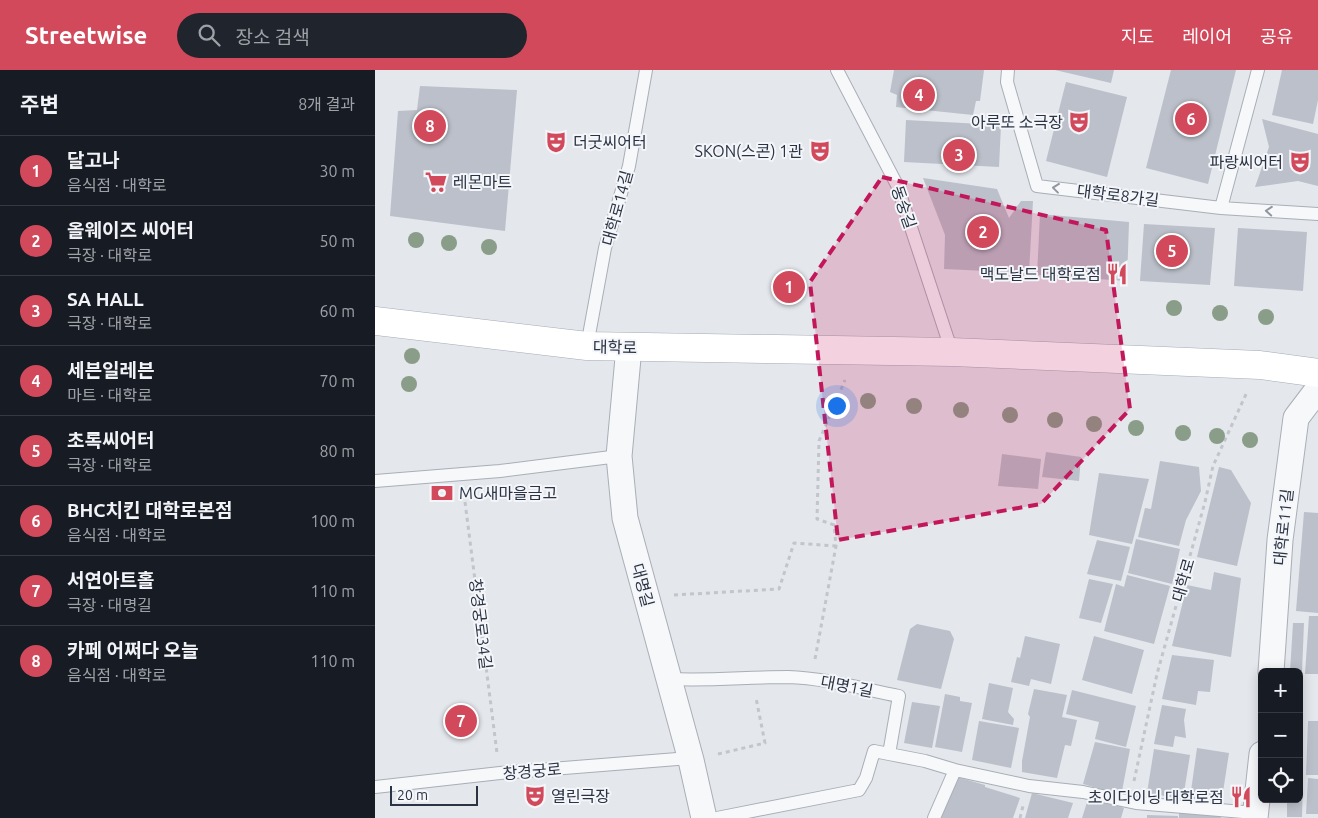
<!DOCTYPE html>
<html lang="ko">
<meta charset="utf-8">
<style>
:root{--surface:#171b24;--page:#20242c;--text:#f1f3f6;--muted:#9ea1a6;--line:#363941;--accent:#d1495b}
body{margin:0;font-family:Ubuntu,"Noto Sans KR",sans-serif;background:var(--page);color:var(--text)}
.controls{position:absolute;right:15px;bottom:15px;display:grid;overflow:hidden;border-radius:8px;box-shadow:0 2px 12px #0003}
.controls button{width:45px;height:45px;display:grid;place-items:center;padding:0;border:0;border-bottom:1px solid var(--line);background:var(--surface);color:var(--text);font:25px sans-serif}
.scale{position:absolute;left:15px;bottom:12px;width:88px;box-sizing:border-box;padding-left:5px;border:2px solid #2b3445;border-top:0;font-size:14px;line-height:18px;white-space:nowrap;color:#2b3445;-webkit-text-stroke:4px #f4f6f9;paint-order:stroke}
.you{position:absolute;left:461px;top:335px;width:18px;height:18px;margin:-12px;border:4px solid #fff;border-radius:50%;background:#1a73e8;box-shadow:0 0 0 8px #1a73e833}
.badge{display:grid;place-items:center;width:32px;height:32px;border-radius:50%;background:var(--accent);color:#fff;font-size:16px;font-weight:700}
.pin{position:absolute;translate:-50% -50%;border:2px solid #fff;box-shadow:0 1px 5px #0006}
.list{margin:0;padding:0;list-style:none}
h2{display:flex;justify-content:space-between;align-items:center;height:65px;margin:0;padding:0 20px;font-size:21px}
h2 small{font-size:16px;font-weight:400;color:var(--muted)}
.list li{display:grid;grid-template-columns:32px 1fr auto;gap:15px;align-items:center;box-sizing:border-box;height:70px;padding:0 20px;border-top:1px solid var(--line)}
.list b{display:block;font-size:19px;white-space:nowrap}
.list p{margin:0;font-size:16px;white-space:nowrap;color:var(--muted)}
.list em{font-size:16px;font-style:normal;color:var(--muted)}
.icon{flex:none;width:28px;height:28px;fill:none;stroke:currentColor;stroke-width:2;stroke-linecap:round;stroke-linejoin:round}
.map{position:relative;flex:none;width:943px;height:748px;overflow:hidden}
header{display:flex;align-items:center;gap:30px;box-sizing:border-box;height:70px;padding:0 25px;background:var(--accent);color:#fff}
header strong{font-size:24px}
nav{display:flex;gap:28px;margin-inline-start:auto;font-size:18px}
.search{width:350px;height:45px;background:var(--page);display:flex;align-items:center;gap:12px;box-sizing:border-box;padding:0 18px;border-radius:28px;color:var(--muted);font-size:19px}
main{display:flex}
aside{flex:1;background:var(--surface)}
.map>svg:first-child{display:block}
</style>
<header>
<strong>Streetwise</strong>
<div class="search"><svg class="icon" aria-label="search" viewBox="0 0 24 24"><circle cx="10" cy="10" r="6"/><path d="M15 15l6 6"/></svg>장소 검색</div>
<nav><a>지도</a><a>레이어</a><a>공유</a></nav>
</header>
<main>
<aside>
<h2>주변<small>8개 결과</small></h2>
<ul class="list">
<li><span class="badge">1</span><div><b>달고나</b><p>음식점 · 대학로</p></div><em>30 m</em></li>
<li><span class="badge">2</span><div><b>올웨이즈 씨어터</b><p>극장 · 대학로</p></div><em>50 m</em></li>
<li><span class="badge">3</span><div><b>SA HALL</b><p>극장 · 대학로</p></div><em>60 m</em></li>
<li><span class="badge">4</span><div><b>세븐일레븐</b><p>마트 · 대학로</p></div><em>70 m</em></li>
<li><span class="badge">5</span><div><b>초록씨어터</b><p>극장 · 대학로</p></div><em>80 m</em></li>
<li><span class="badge">6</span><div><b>BHC치킨 대학로본점</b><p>음식점 · 대학로</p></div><em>100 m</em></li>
<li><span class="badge">7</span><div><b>서연아트홀</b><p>극장 · 대명길</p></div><em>110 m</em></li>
<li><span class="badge">8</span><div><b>카페 어쩌다 오늘</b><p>음식점 · 대학로</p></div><em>110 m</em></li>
</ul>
</aside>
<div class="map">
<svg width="943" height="748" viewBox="0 0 943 748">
<rect width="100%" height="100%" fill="#e4e7ec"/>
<path fill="#bbc0ca" d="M519,0h90l-4,31h-4l-3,14 -77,-8 1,-12 -7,-3z
M680,0h59l-3,13z
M796,0h65l-28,114 -62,-16z
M907,0h36v30l-5,24 -41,-9z
M691,12l61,15 -20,80 -61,-16z
M45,16l97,4 -12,141 -115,-15 8,-105 19,-1z
M887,49l56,15v52l-20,-5 -43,6 14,-40z
M531,50l95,5 -2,42 -95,-5z
M548,108l74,11 12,29 12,-17h12l-4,72 -85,-4 1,-34z
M665,144l89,8 -2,59 -90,-6z
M769,154l71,4 -5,57 -70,-4z
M863,158l69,4 -4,59 -69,-5z
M671,382l35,5 -2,24 -37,-4z
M627,384l39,5 -3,30 -40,-3z
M785,391l39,6 2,24 -15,29 -7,26 -41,-9 7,-29 6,1z
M844,397l12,3 20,33 -14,63 -40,-9z
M724,403l50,6 -17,65 -43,-9z
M929,442l14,1v100l-22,-2z
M761,469l44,10 -8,35 -44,-11z
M722,470l33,7 -9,34 -34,-7z
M839,502l27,6 -10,79 -59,-11 15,-61 24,5z
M752,505l43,11 -16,58 -50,-13 12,-47 8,3z
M714,509l24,5 -12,39 -22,-5z
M934,546h9v58h-13z
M918,553h11l-2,49h-12z
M542,554l33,7 4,8 -13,50 -44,-9 13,-51z
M650,566l35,8 -9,40 -20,-5 -2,7 -18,-4 6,-25 3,1z
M719,566l50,14 -12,44 -50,-14z
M797,585l42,5 -4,32 -12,-1 -2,14 -34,-6z
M614,613l24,5 -5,24 6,7 -1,6 -31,-6z
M659,619l33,6 -5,22 15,3 -6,26 -6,-1 -8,33 -35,-6v-11l8,-44 -2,-3z
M697,620l64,16 -10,41 -31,-8 4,-17 -33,-8z
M570,624l15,3v4l12,2 -10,49 -27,-5z
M537,632l28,4 -8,42 -28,-5z
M787,635l24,4 -2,11 2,18 -11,-2 -2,11 -19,-3z
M604,651l40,7 -8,40 -39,-8z
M924,651h4l-1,49h-3z
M933,651h10v54h-12z
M720,672l35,7 -8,42 -10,-2 -1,3 -28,-8z
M822,678l32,5 -8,52 -31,-7z
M779,679l36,6 -7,44 -36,-6z
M924,704h4l-1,43h-15v-18h12z
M579,706l31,9v2l35,11 -7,20h-74z
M933,708l10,1v35h-12z
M657,723l41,10 -5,15h-43z
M714,726l35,12 -3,10h-39z
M804,743l42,1v4h-42z
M772,745l31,1v2h-31z"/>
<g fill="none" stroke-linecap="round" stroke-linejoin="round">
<g stroke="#a9aeb7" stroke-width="14">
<path id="service" d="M462,0l60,115 55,167
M633,0l-1,12 30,104 184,22 97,6
M846,138l37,-138
M212,276l18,-98 24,-82 17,-96
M0,411l125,-10 119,-15
M294,609c40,2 79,-2 119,-2 37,1 75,12 111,19l-10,58 36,7 30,9 74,16 54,6 53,11 119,10
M0,717l125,-14 190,-15
M342,748l142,-28 7,-12 8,-27 15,3
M559,748l21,-48"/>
</g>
<g stroke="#a9aeb7" stroke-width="27">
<path id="minor" d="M254,277l-10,109 6,62 66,242 13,58
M896,602l9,-132 16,-122 22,-29
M880,748l7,-64"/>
</g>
<g stroke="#a3abb8" stroke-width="29">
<path id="primary" d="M0,251l212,25 365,6 308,13 58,8"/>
</g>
<path stroke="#c2c5cb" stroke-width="3" stroke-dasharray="4 4" stroke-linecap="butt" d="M89,424l33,259
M299,525l105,-6 15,-46 42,3
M440,589l21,-113 -2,-21 -17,-6 2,-78 26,-61
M343,684l47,-11 -9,-45
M759,711l23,-107 48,-172 8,-36 34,-74
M645,748l3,-12"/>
<use href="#service" stroke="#f7f8fa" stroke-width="12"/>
<use href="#minor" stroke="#f7f8fa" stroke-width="25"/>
<use href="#primary" stroke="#fff" stroke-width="28"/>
</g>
<g fill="#899d89">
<circle cx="41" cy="170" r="8"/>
<circle cx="74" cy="173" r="8"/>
<circle cx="114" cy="177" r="8"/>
<circle cx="799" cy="238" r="8"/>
<circle cx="845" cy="243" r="8"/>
<circle cx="891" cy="247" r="8"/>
<circle cx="37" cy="286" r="8"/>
<circle cx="34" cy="314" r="8"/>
<circle cx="493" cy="331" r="8"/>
<circle cx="539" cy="336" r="8"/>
<circle cx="586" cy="340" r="8"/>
<circle cx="635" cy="345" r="8"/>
<circle cx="680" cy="350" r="8"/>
<circle cx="719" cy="354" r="8"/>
<circle cx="761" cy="358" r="8"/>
<circle cx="808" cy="363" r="8"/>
<circle cx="842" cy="366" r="8"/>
<circle cx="875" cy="370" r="8"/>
</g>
<defs><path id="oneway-chevron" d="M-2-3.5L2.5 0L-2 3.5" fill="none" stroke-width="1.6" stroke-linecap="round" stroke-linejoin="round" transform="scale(1.25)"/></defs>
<g stroke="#9196a0">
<use href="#oneway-chevron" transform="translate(681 118) rotate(-173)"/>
<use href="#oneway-chevron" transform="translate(894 141) rotate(-176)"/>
</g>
<path fill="#c2185b" fill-opacity="0.2" stroke="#c2185b" stroke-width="4" stroke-dasharray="10 6" stroke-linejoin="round" d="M507,107l224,53 24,179 -89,95 -203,36 -28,-258z"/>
<defs>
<g id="theatre-bare" transform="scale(1.725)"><path d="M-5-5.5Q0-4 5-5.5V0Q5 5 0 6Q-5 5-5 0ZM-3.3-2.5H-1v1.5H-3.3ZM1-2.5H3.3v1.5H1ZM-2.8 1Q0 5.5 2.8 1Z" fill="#d1495b" stroke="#f4f6f9" stroke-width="2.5" paint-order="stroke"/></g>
<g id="supermarket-bare" transform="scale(1.725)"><path d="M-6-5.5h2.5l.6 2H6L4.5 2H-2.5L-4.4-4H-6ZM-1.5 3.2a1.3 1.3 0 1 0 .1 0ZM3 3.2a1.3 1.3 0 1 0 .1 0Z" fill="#d1495b" stroke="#f4f6f9" stroke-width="2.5" paint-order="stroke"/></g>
<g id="restaurant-bare" transform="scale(1.725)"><path d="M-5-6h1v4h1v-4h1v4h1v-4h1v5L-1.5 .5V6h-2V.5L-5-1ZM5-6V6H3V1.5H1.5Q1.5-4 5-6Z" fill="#d1495b" stroke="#f4f6f9" stroke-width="2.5" paint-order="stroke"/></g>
<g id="bank-bare" transform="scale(1.725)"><path d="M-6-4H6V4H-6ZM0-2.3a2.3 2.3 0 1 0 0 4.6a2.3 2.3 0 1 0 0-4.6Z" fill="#d1495b" stroke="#f4f6f9" stroke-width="2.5" paint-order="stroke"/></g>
</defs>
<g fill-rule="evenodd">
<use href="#theatre-bare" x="704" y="52"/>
<use href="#theatre-bare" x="181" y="72"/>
<use href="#theatre-bare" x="445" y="81"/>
<use href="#theatre-bare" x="925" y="92"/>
<use href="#supermarket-bare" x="61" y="112"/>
<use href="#restaurant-bare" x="742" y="204"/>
<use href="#bank-bare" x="67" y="423"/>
<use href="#theatre-bare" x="160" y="726"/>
<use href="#restaurant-bare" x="866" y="727"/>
</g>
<g text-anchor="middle" stroke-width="4" stroke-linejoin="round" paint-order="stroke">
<g font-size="16" fill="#2b3445" stroke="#f4f6f9" text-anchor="end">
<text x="688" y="58">아루또 소극장</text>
<text x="198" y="78" text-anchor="start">더굿씨어터</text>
<text x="428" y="87">SKON(스콘) 1관</text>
<text x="908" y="98">파랑씨어터</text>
<text x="78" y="118" text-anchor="start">레몬마트</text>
<text x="726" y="210">맥도날드 대학로점</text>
<text x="84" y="429" text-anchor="start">MG새마을금고</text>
<text x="176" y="732" text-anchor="start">열린극장</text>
<text x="849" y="733">초이다이닝 대학로점</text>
</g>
<g font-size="16" fill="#2b3445" stroke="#f4f6f9">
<text transform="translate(743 125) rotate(7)" y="6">대학로8가길</text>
<text transform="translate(529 137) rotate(71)" y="6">동숭길</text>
<text transform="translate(242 138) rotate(-75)" y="6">대학로14길</text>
<text transform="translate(240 277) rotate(1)" y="6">대학로</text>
<text transform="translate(908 457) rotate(-84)" y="6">대학로11길</text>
<text transform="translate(808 510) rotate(-74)" y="6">대학로</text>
<text transform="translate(268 515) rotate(75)" y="6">대명길</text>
<text transform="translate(106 554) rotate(83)" y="6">창경궁로34길</text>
<text transform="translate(472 616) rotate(11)" y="6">대명1길</text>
<text transform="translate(157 701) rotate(-5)" y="6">창경궁로</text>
</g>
</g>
</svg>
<div class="controls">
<button>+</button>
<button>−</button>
<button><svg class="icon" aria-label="locate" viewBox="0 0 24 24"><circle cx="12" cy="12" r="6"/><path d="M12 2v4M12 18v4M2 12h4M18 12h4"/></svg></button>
</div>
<div class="scale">20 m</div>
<div class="you"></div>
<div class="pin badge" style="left:414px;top:217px">1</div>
<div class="pin badge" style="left:608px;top:162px">2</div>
<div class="pin badge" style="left:584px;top:85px">3</div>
<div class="pin badge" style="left:544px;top:25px">4</div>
<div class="pin badge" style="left:797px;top:181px">5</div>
<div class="pin badge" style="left:816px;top:49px">6</div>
<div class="pin badge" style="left:86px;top:651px">7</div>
<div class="pin badge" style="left:55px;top:56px">8</div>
</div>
</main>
